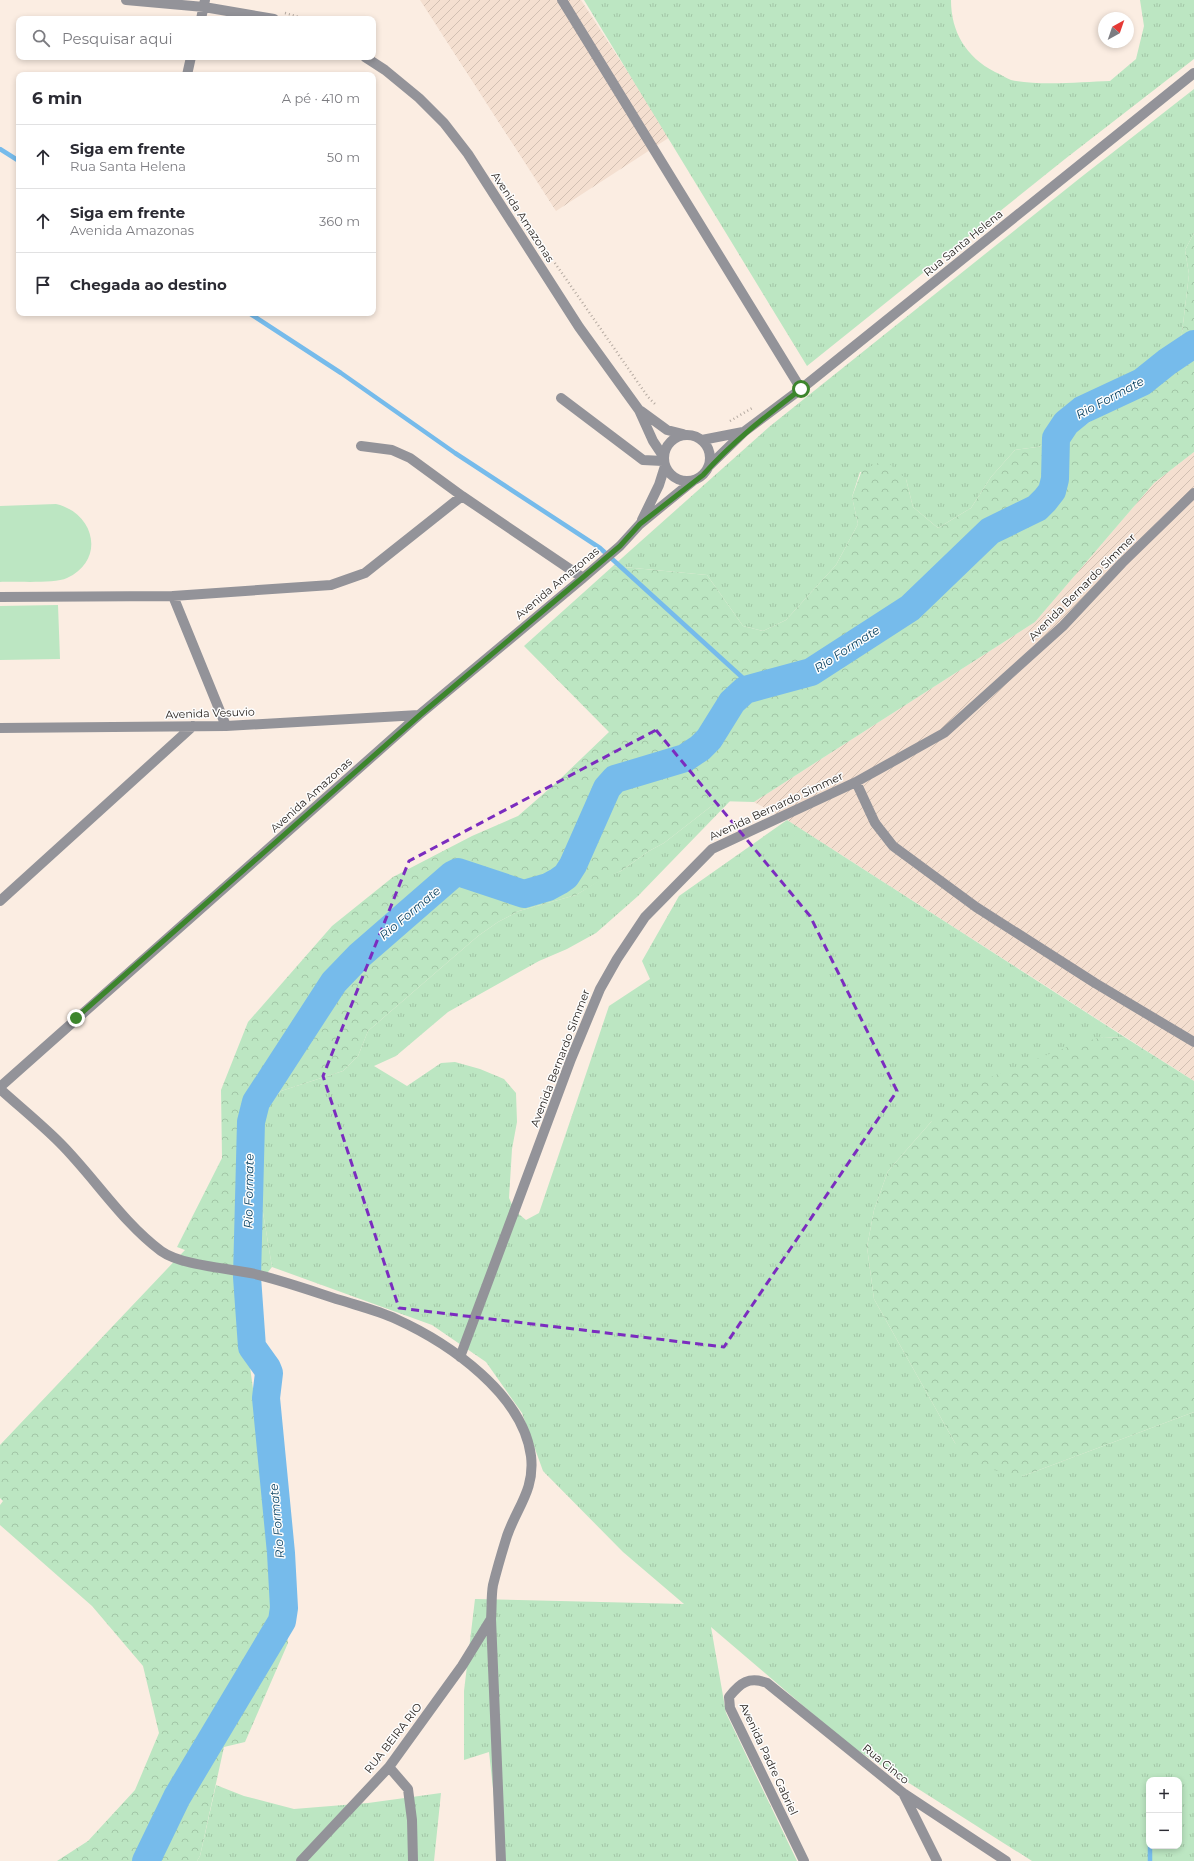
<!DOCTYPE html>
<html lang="pt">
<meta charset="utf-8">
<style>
:root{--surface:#fff;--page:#f2f2f3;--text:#2b2b33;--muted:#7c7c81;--line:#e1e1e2}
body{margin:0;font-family:Montserrat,sans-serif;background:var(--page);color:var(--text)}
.controls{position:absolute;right:12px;bottom:12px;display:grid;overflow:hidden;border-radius:8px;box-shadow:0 2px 6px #0003}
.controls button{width:36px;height:36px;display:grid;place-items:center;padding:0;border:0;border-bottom:1px solid var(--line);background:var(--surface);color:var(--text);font:20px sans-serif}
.compass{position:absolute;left:1098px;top:12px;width:36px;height:36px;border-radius:50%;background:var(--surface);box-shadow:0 2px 6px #0003;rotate:40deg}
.stop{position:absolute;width:12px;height:12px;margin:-9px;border:3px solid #3c852c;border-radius:50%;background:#fff}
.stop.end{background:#3c852c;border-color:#fff;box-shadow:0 1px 4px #0008}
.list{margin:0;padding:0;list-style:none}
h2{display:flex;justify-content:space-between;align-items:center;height:52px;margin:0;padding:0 16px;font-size:17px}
h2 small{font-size:13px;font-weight:400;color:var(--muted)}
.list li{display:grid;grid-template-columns:26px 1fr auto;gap:12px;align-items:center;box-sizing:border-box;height:64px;padding:0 16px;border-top:1px solid var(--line)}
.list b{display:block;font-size:15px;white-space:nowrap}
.list p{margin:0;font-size:13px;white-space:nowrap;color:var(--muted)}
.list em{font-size:13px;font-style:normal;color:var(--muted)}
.icon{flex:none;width:22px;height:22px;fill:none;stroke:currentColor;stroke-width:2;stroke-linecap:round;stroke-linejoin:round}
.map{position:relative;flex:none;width:1194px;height:1861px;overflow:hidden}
.search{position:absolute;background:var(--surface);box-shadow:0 2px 6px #0003;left:16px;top:16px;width:360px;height:44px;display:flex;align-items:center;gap:10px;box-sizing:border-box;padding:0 14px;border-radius:8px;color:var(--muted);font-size:15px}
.panel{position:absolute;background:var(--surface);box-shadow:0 2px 6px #0003;left:16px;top:72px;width:360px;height:244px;border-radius:8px}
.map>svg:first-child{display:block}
</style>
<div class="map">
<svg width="1194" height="1861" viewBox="0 0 1194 1861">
<defs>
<pattern id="industrial-furrows" width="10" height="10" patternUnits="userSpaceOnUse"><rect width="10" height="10" fill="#f4dfd0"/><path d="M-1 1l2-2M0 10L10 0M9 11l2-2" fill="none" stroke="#d1bfb2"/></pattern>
<pattern id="grass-tufts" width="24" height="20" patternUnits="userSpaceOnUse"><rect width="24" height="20" fill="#bce6c2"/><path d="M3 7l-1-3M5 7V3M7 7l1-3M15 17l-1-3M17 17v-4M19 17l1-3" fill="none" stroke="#a2c5a6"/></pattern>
<pattern id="forest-crowns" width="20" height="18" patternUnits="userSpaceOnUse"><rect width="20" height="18" fill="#bce6c2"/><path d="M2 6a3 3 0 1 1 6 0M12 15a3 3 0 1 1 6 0" fill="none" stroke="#a2c5a6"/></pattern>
</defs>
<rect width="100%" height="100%" fill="#fbede2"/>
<path fill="url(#industrial-furrows)" d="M420,0h161l89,137 -114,74z
M1194,452v629l-407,-261 -33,-18 281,-180 119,-139z"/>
<path fill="url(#grass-tufts)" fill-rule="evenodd" d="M584,0h367c0,32 15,57 44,72 5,2 11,6 16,8 27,6 71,2 99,1l26,-22 8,-33 -4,-26h54v59l-129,100 -258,207z
M1194,89v144l-9,17 4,24 -8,67 -34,49 -24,15 -29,14 -32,22 -25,6 -22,3 -24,27 -20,31 -33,20 -25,-21 -7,-28 -46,-7 -8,25 6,27 -22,41 -50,55 -23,11 -20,-5 -36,-51 -94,-9 156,-139 311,-249z
M731,800l-93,96 -42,37 -29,16 -28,12 -91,51 -52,44 -22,10 33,20 34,-23 14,-1 25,7 24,10 12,14 1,29 -5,27 -3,49 6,13 11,9 13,-7 70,-207 41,-27 -8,-18 37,-65 108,-76 339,218 -23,-1 -172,85 -43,49 -14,39 -7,37 7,52 81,144 68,33 171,-64v449h-162l-183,-116 -138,-118 15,86 71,148h-296l-12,-109 -25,8v-69l11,-92 209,5 -61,-52 -80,-81 -21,-58 -36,-51 -54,-37 -160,-58 -20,-121 2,-31 27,-24 62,-20 15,-15 10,-25 110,-95 20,-14 21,-11 57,-16 29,-18 16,-6 28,-20 15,-8 54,-42zM1149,1780h30v66h-30z
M216,1785l28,11 50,13 74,-6 73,-10 -7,68h-237l3,-5z"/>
<path fill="url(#forest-crowns)" d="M1194,233v219l-40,31 -119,139 -281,180 -36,-1 -54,42 -15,8 -28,20 -16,7 -29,17 -57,16 -21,11 -20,14 -110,95 -10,25 -15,15 -62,20 -27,24 -2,31 20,121 -4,5v2l-32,-9 52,378 -43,99 -21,5 -24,109 -3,5h-140l31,-20 47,-51 24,-57 -16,-67 -51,-60 -92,-81v-20l3,-4 -3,-3v-53l185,-195 -8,-3 45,-89 -1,-68 27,-68 84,-96 61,-49 79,-41 46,-20 39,-34 52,-50 -85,-86 89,-80 94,9 36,51 20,5 23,-11 50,-55 22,-41 -6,-27 10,-27 23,-10 21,19 7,28 25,21 33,-20 20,-31 24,-27 22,-3 25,-6 32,-22 29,-14 24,-15 34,-49 8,-67 -4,-24z
M1103,1037l23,1 68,43v331l-171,64 -44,-9 -24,-24 -81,-144 -7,-52 7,-37 14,-39 43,-49 39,-37 105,-41z"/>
<path fill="#bce6c2" d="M56,504c39,9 50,56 11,74 -13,6 -51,3 -67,4v-76z
M58,605l2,54 -60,1v-54z"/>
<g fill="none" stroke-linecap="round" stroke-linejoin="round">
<path stroke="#76bbeb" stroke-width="4.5" d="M0,149l19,12
M249,313l92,60 114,80 145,95 144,131 3,11
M1150,1861v-15"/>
<path stroke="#76bbeb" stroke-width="28" d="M146,1861l31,-64 105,-176 2,-13 -3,-55 -15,-155 3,-25 -2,-5 -15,-21 -5,-70 4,-155 5,-20 78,-120 26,-27 92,-80 6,-3 66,22 24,-7 11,-6 7,-5 7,-11 34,-77 8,-9 70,-21 15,-10 9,-9 23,-37 13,-12 66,-18 99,-64 80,-77 47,-23 8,-8 7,-9 3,-12 1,-41 10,-15 16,-13 60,-28 25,-20 27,-18"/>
<path stroke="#b5aaa1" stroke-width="2.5" stroke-dasharray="1 3" stroke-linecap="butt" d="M285,13l21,6
M548,253l100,144 7,7
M730,421l24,-14"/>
<path stroke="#939399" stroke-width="10" d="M126,0l78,7 70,12
M562,0l239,389
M201,19l4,-19
M365,57l20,13 34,28 25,25 24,31 111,173 60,83 14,31 10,15
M187,75l4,-18
M561,398l82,62 20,1
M641,411l26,19 16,4
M664 458a23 23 0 1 1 46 0a23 23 0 1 1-46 0Z
M702,440l41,-8
M361,446l31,4 18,8 52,38
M708,467l37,-36 56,-42 393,-316
M642,520l17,-35 6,-19
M0,597l173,-1
M226,726l-53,-130 158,-11 34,-12 97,-77 121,82
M0,728l226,-2 193,-11
M856,782l19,41 18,23 83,61 119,76 99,59
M0,901l193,-175
M0,1087l419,-372 164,-137 37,-32 20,-22 54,-44
M0,1089c20,18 41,35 60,54 34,34 62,79 101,108 21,15 68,17 94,23 29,7 57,17 85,26 19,6 39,11 56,19 53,24 127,75 135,137 4,34 -14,51 -24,80 -5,16 -10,33 -14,49 -2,11 -1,23 -2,34l10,242
M460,1357l111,-298 29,-70 17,-30 28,-42 67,-68 144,-67 88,-49 119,-107 59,-63 72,-70
M389,1767l19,22 4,31 1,41
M903,1793l34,68
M301,1861l88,-94 73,-101 29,-47
M804,1861l-74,-153 -1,-11c11,-14 20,-21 38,-14l136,110 103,68"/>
</g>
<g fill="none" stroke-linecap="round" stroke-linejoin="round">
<path stroke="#3c852c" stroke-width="5" d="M76,1018l344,-303 200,-169 20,-22 63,-49c29,-33 63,-59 98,-86"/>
</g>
<path fill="none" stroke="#7b2cbf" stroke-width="3" stroke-dasharray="8 5" stroke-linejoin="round" d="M656,730l154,186 87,175 -173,256 -325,-39 -76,-232 86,-215z"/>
<g text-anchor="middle" stroke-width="3" stroke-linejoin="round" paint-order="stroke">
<g font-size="11" fill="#28231f" stroke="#fdfdfd">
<text transform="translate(523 217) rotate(57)" y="4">Avenida Amazonas</text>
<text transform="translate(963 243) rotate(-39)" y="4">Rua Santa Helena</text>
<text transform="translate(557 583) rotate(-40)" y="4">Avenida Amazonas</text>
<text transform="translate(1082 587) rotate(-45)" y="4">Avenida Bernardo Simmer</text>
<text transform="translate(210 713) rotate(-2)" y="4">Avenida Vesuvio</text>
<text transform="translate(311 795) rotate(-42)" y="4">Avenida Amazonas</text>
<text transform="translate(776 806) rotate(-25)" y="4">Avenida Bernardo Simmer</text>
<text transform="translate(560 1058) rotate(-69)" y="4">Avenida Bernardo Simmer</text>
<text transform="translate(393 1738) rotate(-52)" y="4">RUA BEIRA RIO</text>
<text transform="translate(769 1759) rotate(65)" y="4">Avenida Padre Gabriel</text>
<text transform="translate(886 1764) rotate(39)" y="4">Rua Cinco</text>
</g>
<g font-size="12" font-style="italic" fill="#0a4262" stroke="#fdfdfd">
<text transform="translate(1110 398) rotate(-28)" y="4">Rio Formate</text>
<text transform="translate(847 649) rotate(-33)" y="4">Rio Formate</text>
<text transform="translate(410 913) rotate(-40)" y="4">Rio Formate</text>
<text transform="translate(249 1191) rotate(-89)" y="4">Rio Formate</text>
<text transform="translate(277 1521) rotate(-95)" y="4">Rio Formate</text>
</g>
</g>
</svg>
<div class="controls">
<button>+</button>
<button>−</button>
</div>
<svg class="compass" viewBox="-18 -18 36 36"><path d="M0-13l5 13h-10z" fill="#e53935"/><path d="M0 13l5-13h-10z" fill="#7c7c81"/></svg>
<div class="stop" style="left:801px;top:389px"></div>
<div class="stop end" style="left:76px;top:1018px"></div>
<div class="search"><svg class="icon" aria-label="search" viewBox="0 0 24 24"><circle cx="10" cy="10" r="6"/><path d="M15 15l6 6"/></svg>Pesquisar aqui</div>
<section class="panel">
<h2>6 min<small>A pé · 410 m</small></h2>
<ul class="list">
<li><svg class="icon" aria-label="ahead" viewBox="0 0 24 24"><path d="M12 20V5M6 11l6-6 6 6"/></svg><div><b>Siga em frente</b><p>Rua Santa Helena</p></div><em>50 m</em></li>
<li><svg class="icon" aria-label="ahead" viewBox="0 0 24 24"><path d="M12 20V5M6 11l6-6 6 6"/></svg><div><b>Siga em frente</b><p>Avenida Amazonas</p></div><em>360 m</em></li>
<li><svg class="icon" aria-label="arrive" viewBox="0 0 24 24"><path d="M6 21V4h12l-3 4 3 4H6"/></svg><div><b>Chegada ao destino</b></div></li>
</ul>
</section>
</div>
